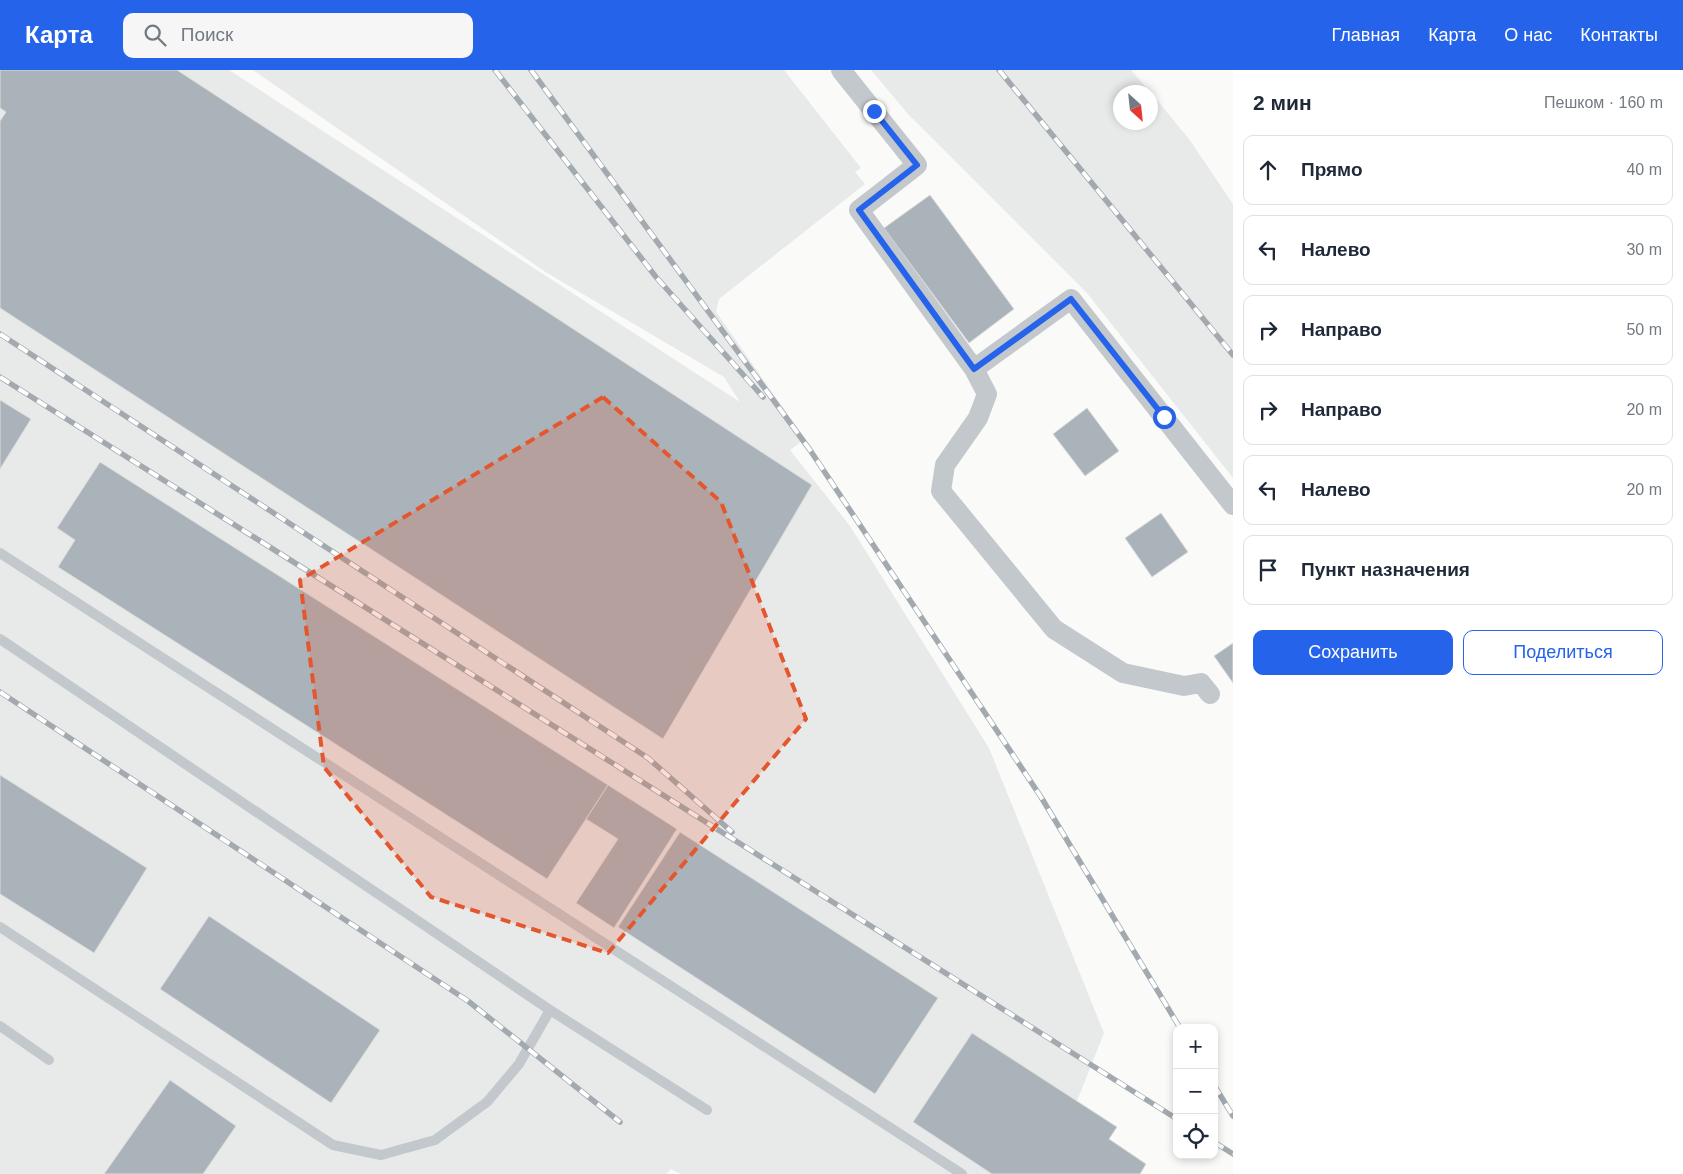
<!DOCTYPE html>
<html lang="ru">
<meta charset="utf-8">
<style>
:root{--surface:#fff;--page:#f6f6f7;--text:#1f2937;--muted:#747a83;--line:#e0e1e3;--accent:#2563eb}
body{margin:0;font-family:Arial,sans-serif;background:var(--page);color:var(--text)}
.controls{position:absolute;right:15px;bottom:15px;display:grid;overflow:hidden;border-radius:10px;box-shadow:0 2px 8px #0003}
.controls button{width:45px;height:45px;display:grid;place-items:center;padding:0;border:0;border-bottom:1px solid var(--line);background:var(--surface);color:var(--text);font:25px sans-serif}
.compass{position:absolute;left:1113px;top:15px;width:45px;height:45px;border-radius:50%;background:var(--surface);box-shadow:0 2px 8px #0003;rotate:153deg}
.stop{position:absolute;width:15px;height:15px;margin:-11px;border:4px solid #2563eb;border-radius:50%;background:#fff}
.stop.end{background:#2563eb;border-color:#fff;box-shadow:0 1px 5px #0008}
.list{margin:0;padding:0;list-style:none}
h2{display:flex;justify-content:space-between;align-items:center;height:65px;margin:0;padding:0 20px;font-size:21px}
h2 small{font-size:16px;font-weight:400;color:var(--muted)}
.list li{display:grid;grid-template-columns:32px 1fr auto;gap:15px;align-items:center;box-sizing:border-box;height:70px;margin:0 10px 10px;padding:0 10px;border:1px solid var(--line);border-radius:10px}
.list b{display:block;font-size:19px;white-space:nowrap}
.list em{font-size:16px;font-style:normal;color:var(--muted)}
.actions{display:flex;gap:10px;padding:15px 20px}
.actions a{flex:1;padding:11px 0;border:1px solid var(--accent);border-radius:10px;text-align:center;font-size:18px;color:var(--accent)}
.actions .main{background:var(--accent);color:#fff}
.icon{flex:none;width:28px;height:28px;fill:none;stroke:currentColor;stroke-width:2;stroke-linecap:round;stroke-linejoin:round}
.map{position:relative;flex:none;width:1233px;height:1104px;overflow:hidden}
header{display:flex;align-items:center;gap:30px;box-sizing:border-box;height:70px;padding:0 25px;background:var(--accent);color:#fff}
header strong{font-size:24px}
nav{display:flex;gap:28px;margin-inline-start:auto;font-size:18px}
.search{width:350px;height:45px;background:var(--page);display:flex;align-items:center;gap:12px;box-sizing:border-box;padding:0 18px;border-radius:10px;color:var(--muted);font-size:19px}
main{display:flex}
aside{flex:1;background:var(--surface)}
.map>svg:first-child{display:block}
</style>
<header>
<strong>Карта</strong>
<div class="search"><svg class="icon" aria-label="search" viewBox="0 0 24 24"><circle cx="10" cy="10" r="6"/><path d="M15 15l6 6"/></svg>Поиск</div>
<nav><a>Главная</a><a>Карта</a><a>О нас</a><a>Контакты</a></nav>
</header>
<main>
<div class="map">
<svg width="1233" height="1104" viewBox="0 0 1233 1104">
<rect width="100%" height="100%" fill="#fafaf8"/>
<path fill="#e8e9e9" d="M0,0h229l511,332 -16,-25 -177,-104 -294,-203h531l77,98 -6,4 10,12 -146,115 -3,13 89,127 -15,11 60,76 139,222 115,285 -56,141h-367l-10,-5 -5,5h-666z
M871,0h260l19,22h-30v30h30l1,-29 38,46 44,65v274l-146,-185 -179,-179z"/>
<path fill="#aab3b9" stroke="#dcdcda" d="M0,0h177l635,415 -149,254 -663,-431v-187l6,-9 -6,-4z
M930,125l84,114 -45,34 -85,-115z
M0,330l31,19 -31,50z
M1087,338l32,43 -34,25 -32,-42z
M100,392l508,323 -61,94 -489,-312 17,-27 -18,-12z
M1161,443l27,39 -36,25 -27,-39z
M1233,573v40l-19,-27z
M0,705l147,93 -53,85 -94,-59z
M608,715l69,44 -63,99 -38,-25 42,-64 -32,-20z
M680,762l258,166 -63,96 -257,-167z
M209,846l171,114 -49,73 -171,-114z
M972,963l145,94 -8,12 37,25 -6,10h-148l-79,-52z
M170,1010l66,46 -33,48h-99z"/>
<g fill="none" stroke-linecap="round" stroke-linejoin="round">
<path stroke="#c3c8cc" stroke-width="10" d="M0,483l962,621
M0,569l550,371 157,100
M0,857l333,218 48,10 54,-15 52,-38 32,-38 31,-54
M0,956l49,34"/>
<path stroke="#c3c8cc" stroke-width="20" d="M841,0l76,95 -58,45 115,159
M1210,624l-9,-11 -17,3 -61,-13 -69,-44 -113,-138 4,-26 33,-47 9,-24 -13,-25 97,-70 162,206"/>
<g stroke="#a2aab0" stroke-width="5.5">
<path id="rail" d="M495,0l161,207 107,120
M531,0l279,380 231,347 139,231
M999,0l234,285
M0,264l648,424 84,74
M0,307l1177,742
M0,622l468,309 152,121
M1214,1015l19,31
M1214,1072l19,12"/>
</g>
<use href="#rail" stroke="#fff" stroke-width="4" stroke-dasharray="11" stroke-linecap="butt"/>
</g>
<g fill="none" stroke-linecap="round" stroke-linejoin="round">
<path stroke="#2563eb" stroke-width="6" d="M874,41l43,54 -58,45 115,159 97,-70 93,118"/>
</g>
<path fill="#e4572e" fill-opacity="0.2" stroke="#e4572e" stroke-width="4" stroke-dasharray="10 6" stroke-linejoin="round" d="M603,327l118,105 85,217 -198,234 -177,-56 -107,-130 -24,-187z"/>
</svg>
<div class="controls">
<button>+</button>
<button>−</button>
<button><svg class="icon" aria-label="locate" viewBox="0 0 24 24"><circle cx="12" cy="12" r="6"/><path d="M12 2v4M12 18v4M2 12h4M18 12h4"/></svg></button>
</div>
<svg class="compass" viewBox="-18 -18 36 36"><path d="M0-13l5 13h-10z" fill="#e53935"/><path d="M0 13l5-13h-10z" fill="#747a83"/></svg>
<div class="stop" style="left:1164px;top:347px"></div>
<div class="stop end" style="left:874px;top:41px"></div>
</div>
<aside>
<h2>2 мин<small>Пешком · 160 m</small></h2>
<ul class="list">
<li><svg class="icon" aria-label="ahead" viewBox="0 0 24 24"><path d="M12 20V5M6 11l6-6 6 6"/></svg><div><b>Прямо</b></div><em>40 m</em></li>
<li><svg class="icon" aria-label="left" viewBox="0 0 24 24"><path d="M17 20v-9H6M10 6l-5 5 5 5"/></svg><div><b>Налево</b></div><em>30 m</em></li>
<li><svg class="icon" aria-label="right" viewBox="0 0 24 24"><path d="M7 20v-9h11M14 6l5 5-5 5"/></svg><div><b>Направо</b></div><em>50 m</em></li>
<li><svg class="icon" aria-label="right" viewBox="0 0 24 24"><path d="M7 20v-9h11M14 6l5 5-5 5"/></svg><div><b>Направо</b></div><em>20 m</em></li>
<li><svg class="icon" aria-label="left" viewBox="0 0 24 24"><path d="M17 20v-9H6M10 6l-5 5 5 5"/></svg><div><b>Налево</b></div><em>20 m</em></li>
<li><svg class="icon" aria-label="arrive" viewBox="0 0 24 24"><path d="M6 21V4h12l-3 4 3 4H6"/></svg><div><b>Пункт назначения</b></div></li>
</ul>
<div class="actions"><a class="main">Сохранить</a><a>Поделиться</a></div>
</aside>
</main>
